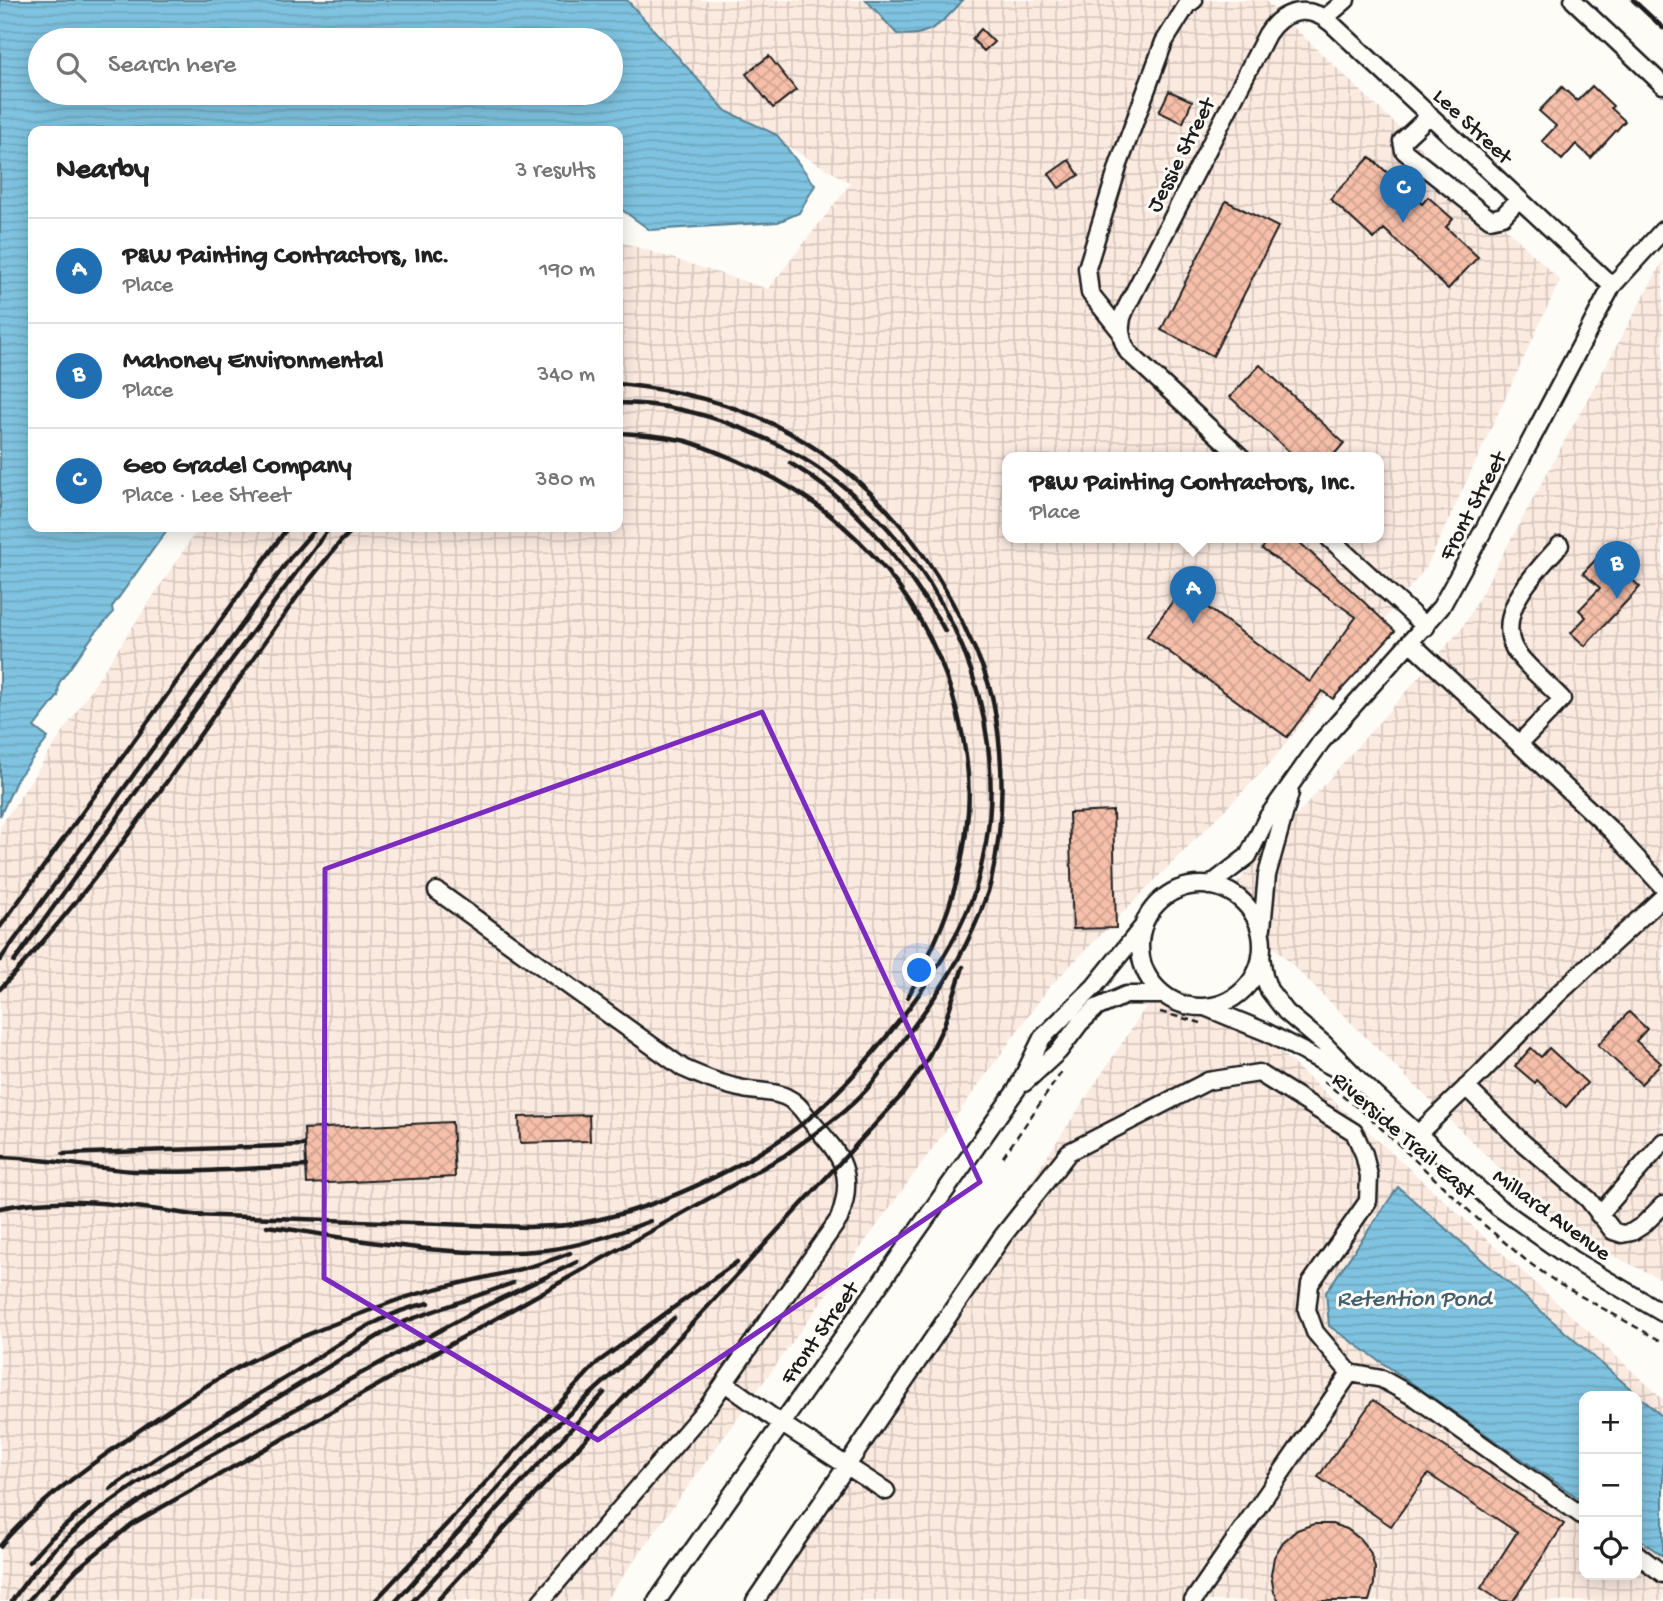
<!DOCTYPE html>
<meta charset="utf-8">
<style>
:root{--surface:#fff;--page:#f6f6f6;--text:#222;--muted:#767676;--line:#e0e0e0;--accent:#1f6fb2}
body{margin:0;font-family:"Gochi Hand",sans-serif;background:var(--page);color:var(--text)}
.controls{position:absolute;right:21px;bottom:21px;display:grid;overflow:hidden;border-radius:14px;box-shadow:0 4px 18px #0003}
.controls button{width:63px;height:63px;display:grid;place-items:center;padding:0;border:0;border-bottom:2px solid var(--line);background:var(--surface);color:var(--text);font:35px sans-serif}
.you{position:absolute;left:920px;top:971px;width:24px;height:24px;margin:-18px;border:5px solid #fff;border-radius:50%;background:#1a73e8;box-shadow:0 0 0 10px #1a73e833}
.badge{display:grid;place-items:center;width:46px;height:46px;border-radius:50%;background:var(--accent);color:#fff;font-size:23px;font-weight:700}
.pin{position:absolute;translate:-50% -58px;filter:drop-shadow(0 2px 4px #0008)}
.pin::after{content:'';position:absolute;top:37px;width:24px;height:21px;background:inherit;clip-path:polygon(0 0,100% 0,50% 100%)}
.popup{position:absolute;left:1002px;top:452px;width:382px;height:91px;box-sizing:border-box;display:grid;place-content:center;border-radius:14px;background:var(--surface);filter:drop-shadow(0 2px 5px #0005);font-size:23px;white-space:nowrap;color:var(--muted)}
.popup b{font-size:26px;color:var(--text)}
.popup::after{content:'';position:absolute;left:50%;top:100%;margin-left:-14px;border:14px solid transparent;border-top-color:var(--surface)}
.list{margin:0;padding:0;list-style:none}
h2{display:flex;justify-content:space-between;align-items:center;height:91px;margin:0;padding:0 28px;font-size:30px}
h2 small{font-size:23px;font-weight:400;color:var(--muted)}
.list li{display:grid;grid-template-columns:46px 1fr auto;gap:21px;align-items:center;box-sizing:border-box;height:105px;padding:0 28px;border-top:2px solid var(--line)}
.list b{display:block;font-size:26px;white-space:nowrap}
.list p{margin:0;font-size:23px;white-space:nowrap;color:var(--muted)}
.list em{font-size:23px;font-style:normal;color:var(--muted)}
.icon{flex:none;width:38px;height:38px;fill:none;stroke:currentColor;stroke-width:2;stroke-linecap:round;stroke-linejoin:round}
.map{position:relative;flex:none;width:1663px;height:1601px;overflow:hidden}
.search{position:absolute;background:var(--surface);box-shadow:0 4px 18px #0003;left:28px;top:28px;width:595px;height:77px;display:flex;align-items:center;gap:18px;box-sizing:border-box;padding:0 24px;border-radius:38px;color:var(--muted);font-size:26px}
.panel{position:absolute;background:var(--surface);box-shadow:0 4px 18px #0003;left:28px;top:126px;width:595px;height:406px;border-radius:14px}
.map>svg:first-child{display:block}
</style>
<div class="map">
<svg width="1663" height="1601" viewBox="0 0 1663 1601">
<defs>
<pattern id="industrial-grid" width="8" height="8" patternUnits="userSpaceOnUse" patternTransform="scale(1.75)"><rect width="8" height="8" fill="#fbeae0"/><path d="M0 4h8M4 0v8" fill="none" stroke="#d7c8c0"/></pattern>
<pattern id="water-rules" width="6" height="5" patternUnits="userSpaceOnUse" patternTransform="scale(1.75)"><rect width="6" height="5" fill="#7fc3e0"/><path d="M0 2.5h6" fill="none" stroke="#6da7c0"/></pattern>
<pattern id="building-cross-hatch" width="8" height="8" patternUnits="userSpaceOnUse" patternTransform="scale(1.75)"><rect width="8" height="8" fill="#f6bfa9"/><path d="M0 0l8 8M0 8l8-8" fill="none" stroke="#d2a491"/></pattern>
</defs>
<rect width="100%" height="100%" fill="#fdfcf7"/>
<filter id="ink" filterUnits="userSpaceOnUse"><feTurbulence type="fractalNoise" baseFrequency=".0143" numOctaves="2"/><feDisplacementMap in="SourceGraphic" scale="14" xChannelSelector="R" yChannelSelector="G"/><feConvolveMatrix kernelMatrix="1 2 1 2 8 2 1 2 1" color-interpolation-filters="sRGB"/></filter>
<g filter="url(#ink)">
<path fill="url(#industrial-grid)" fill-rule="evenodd" d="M627,0h239l31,34 45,-10 21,-24h302l295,280 -133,286 -160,201 -217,219 -445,615h-605v-774l199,-300h419v-286l150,48 83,-106 -125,-72zM1007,458h371v80h-371z
M1663,261v1019l-99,-48 -340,-334 239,-271z
M1161,984l75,28 427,387v202h-910zM1584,1396h53v179h-53z"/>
<path fill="url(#water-rules)" stroke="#578092" stroke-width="2" fill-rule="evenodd" d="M0,0h627l99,111 51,24 38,50 -16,28 -21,9 -128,8 -32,-23v-76h-585v396h136l-57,80 1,6 -18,20 -36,50 -1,13 -24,31 14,11 -31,41 -17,37zM611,40v53h-571v-53z
M866,0h97c-19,22 -35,39 -66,34z
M1398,1187l265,230v139l-26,-18v-142h-53v106l-255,-176 -3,-34z"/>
<path fill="url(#building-cross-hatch)" stroke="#1c1c1c" stroke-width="2" d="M981,29l13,13 -10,9 -12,-12z
M769,56l27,34 -23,18 -27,-34z
M1592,86l21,20 -2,2 14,13 -34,37 -15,-14 -14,16 -20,-19 14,-15 -17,-15 23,-24 15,14z
M1169,91l23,10 -9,22 -24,-11z
M1370,157l52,47 6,-7 25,22 -7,8 32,30 -30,32 -64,-60 -10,10 -44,-40z
M1069,160l10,15 -20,13 -10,-14z
M1226,201l52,26 -65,129 -52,-26z
M1260,365l84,78 -13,15h-35l-66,-61z
M1269,538h26l100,93 -62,68 -11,-8 -35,46 -140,-101 35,-47 128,93 46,-65 -94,-68z
M1603,552l37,35 -55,59 -14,-13 15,-16 -7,-7 21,-22 -17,-15z
M1113,811l3,117 -43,1 -4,-116z
M1629,1012l18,17 -11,12 25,22 -20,21 -43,-39z
M1531,1048l10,9 8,-9 38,35 -21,24 -29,-27 -2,3 -20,-17z
M589,1115l1,26 -70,2 -1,-26z
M452,1122l3,55 -148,7 -3,-55z
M1373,1400l191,124 -51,77h-12l-20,-13 36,-56 -89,-58 -37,52 -73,-49z
M1314,1524h18l15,5 13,10 10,13 5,16 -1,16 -5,17h-90l-5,-9 -3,-17 3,-18 9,-15 14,-12z"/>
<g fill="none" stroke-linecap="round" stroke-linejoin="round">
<g stroke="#1c1c1c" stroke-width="21">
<path id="minor" d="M1573,0l90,85
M1325,18l21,-18
M1430,115l-28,26 2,10 86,68 13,-3 16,-17
M1121,332l-31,-39 -3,-25 32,-104 45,-122 23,-37 7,-5
M1242,458l-114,-106c-8,-14 -10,-28 -3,-42l142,-276c16,-25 42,-29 64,-11l281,263
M1329,538l97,89
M1411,643l201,188 51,56
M1519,744l43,-45c-11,-12 -42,-38 -48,-51 -19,-38 24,-78 46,-103
M1140 946a61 61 0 1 1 122 0a61 61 0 1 1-122 0Z
M1209,886l39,-30 19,-38 54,-76 120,-135 41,-74 130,-247 51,-56
M437,891l246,177c20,9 39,17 61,21 12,3 31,2 42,8 11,5 16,13 23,22 31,36 48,52 30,100l-130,186 -168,196
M1262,928l5,-53 23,-82
M1261,956l3,20 5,14 17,22 38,32 38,39 136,124 75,53 90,53
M1205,1007l61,25 82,43
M1024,1083l35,-32 21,-28 16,-15 30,-13h38
M1466,1087l56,55 66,57 25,32 9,3 10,-2 11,-7 20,-20
M1419,1133l61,-59 78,-80 105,-97
M1599,1215l64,-73
M1350,1373l32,6 34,19 168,119
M725,1383l57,41 104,67
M1637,1554l26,20
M657,1601l360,-512 25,-51 52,-51 50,-62
M755,1601l247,-364 67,-85 139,-71 51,-8 95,59 10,22 5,22 -1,25 -58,83 -3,26 8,22 35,41 -157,228"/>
</g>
<path stroke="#1c1c1c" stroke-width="2.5" stroke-dasharray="7 5" stroke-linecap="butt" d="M1160,1012l41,11
M1323,1081l44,34 115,108 46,39 31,22 104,58
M1003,1157l60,-87"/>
<use href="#minor" stroke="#fdfcf7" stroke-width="16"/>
<path stroke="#1c1c1c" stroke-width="4.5" d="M1633,0l30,28
M618,433c22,1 46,3 68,8 17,5 33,12 50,19 105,44 184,127 217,237 11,37 18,77 15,115 -5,72 -27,122 -60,185
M790,463c54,32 95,77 129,128 9,13 19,26 26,40
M0,927l288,-400
M0,960l290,-402 27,-31
M14,962l188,-262 128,-173
M0,989c117,-124 208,-269 307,-406l34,-42 15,-14
M63,1154l241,-9
M0,1157c45,1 89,11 134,14 57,3 115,-3 172,-5
M0,1208c68,-14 133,-2 201,8
M191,1215l336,12c15,-1 31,0 46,-3 75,-10 175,-57 234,-104 32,-27 62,-61 88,-94 31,-39 59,-80 77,-127 7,-18 10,-38 14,-56 22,-131 -37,-268 -137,-352 -62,-51 -150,-88 -231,-88
M267,1226c91,13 186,34 279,24 35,-4 71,-16 104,-29
M110,1489c55,-39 115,-73 172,-109 46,-28 94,-67 147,-77
M0,1546c31,-37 70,-66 109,-94 44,-32 90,-64 139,-90 47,-24 98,-43 147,-61 57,-20 119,-25 175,-48
M29,1562l21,-23 40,-35
M12,1601c50,-77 133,-123 209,-169 55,-33 110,-67 164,-100l21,-11 107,-38
M28,1601l48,-54 108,-77 295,-161 98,-47
M48,1601l29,-32 55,-45 652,-368c28,-21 60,-41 83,-67 14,-16 26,-34 38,-51 32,-43 56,-77 76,-127 3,-10 8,-20 10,-30 14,-62 14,-123 1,-185 -5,-20 -14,-41 -23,-59 -37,-85 -97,-158 -179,-204 -53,-30 -112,-43 -172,-49
M375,1601l223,-239 139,-100
M396,1601l151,-167 127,-116
M413,1601l191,-208
M437,1601l465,-506 24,-33 18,-37 19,-58"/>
</g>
</g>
<path fill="none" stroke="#7b2cbf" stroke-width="5" stroke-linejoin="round" d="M762,712l218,470 -382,258 -274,-162 1,-409z"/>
<g text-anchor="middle" stroke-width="6" stroke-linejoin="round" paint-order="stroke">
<g font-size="23" fill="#1c1c1c" stroke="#fdfcf7">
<text transform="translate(1474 125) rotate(43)" y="8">Lee Street</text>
<text transform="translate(1179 154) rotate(-63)" y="8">Jessie Street</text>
<text transform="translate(1471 505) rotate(-62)" y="8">Front Street</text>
<text transform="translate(1405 1134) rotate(41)" y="8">Riverside Trail East</text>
<text transform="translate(1553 1213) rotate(36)" y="8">Millard Avenue</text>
<text transform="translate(818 1332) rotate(-55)" y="8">Front Street</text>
</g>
<g font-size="24" font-style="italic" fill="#445f6a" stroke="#fdfcf7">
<text x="1414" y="1305">Retention Pond</text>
</g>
</g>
</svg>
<div class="controls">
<button>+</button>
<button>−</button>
<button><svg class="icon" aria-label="locate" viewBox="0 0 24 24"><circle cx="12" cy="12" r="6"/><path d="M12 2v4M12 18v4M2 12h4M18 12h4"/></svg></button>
</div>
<div class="you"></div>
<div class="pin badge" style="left:1193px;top:624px">A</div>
<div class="popup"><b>P&amp;W Painting Contractors, Inc.</b>Place</div>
<div class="pin badge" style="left:1617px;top:599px">B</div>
<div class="pin badge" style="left:1403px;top:223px">C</div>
<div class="search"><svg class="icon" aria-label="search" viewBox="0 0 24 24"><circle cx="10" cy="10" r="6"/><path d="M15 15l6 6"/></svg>Search here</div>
<section class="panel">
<h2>Nearby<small>3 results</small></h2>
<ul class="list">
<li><span class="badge">A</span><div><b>P&amp;W Painting Contractors, Inc.</b><p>Place</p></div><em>190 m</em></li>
<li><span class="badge">B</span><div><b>Mahoney Environmental</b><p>Place</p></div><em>340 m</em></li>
<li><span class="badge">C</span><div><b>Geo Gradel Company</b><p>Place · Lee Street</p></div><em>380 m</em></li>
</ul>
</section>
</div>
